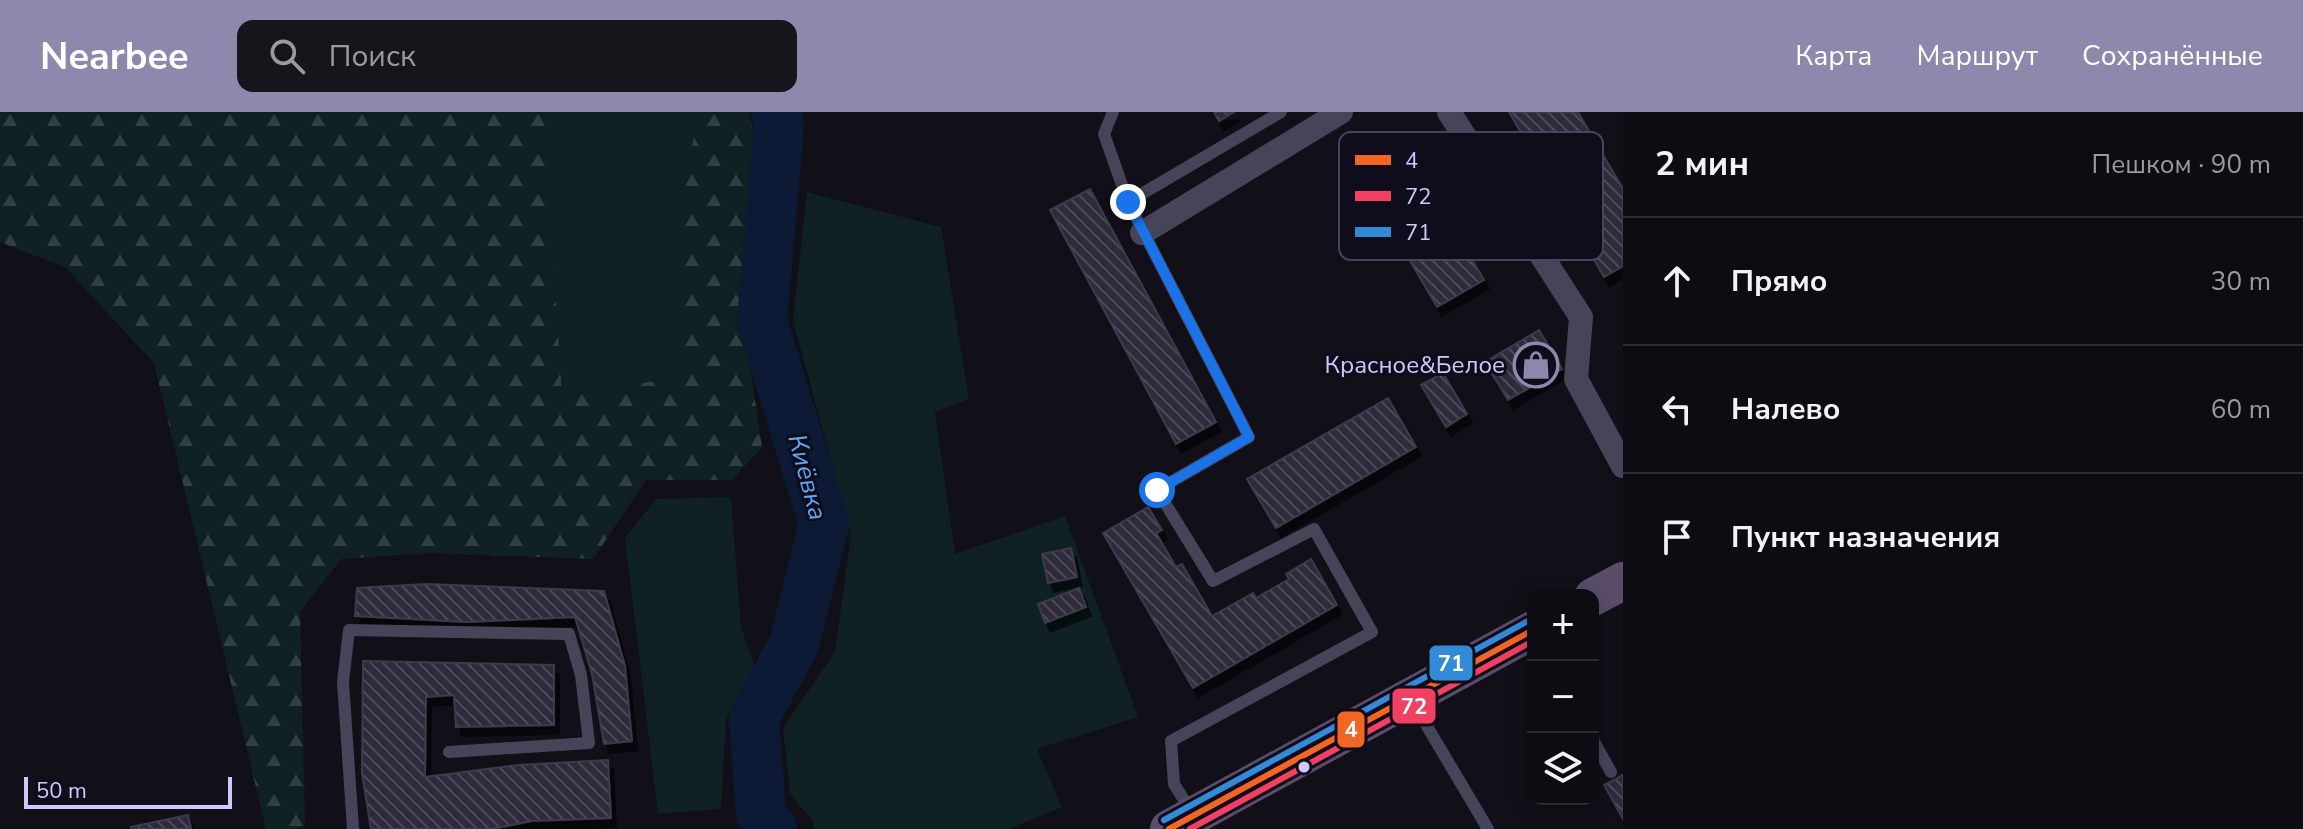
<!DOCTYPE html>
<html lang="ru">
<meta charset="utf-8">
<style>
:root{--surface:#0d0c12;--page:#16151b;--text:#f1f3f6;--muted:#9a9b9f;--line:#2d2c32;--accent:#8d88ac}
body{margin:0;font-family:"Nunito Sans",sans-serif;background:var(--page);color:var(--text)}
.controls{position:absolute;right:24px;bottom:24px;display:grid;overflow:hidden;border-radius:16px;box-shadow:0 4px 20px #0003}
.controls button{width:72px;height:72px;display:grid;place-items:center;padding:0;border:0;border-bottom:2px solid var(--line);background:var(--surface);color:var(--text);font:40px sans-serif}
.scale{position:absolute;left:24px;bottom:20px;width:208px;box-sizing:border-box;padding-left:8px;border:4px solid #d0c8fc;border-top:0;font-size:22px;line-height:28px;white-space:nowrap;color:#d0c8fc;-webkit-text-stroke:6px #0f0c1b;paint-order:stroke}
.stop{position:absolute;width:24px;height:24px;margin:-18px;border:6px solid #1a73e8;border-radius:50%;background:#fff}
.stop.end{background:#1a73e8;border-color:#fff;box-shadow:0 2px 8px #0008}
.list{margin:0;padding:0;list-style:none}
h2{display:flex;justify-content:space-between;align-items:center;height:104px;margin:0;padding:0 32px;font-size:34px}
h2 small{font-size:26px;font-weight:400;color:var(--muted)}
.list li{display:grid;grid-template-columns:52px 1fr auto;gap:24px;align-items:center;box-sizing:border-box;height:128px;padding:0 32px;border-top:2px solid var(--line)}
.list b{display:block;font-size:30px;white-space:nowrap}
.list em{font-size:26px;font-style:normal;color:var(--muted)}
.icon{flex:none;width:44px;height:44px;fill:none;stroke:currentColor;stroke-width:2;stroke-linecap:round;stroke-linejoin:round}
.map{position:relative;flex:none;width:1623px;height:717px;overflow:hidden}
header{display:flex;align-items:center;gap:48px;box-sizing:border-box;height:112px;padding:0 40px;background:var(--accent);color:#fff}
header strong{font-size:38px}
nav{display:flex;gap:44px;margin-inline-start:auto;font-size:28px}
.search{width:560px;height:72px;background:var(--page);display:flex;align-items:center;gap:20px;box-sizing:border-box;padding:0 28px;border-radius:16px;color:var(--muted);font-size:30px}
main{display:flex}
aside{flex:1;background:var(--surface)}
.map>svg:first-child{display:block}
</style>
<header>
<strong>Nearbee</strong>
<div class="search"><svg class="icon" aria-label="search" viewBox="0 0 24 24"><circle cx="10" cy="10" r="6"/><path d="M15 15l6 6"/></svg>Поиск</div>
<nav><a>Карта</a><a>Маршрут</a><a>Сохранённые</a></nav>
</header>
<main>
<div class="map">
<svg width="1623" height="717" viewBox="0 0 1623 717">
<defs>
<pattern id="forest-firs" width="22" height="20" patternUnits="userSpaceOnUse" patternTransform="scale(2)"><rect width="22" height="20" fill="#0f2122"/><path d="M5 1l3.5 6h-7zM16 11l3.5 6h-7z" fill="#314043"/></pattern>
<pattern id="building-back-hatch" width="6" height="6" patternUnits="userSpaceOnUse" patternTransform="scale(2)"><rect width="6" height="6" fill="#2f2c3a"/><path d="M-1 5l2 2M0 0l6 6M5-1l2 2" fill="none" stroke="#4c4957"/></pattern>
<filter id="shadow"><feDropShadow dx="5" dy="9" stdDeviation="0" flood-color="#0009"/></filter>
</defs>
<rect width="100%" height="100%" fill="#111018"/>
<path fill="url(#forest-firs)" d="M0,0h749l6,25 -14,168 21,142 -30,33h-86l-53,79 -164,-6 -88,6 -41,53 5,213 -8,4h-31l-112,-466 -89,-96 -65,-25z"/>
<path fill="#0f2122" d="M554,0h144l-20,118v147l-116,20 -13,-212z
M807,80l134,35 28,172 -34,13 20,142 110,-38 73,201 -101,32 25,58 -53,22h-195l-2,-9 -22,-26 -7,-66 52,-76 16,-117 -58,-215z
M731,385l10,130 13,37 -28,56 -5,89 -63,5 -33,-276 31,-39z"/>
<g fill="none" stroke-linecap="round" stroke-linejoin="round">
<path stroke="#0c1a36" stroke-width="50" d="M772,717l-11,-15 -7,-96 40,-74 30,-120 -62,-203 17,-196 -3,-13"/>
</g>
<path fill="url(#building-back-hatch)" stroke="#3d3a4c" stroke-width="2" filter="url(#shadow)" d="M1214,0h20l-15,9z
M1509,0h69l45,77v77l-19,11z
M1410,41l74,127 -47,27 -74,-127z
M1090,77l126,233 -40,22 -126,-234z
M1539,218l23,39 -54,31 -23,-38z
M1443,261l24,41 -21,13 -25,-42z
M1388,286l28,49 -140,81 -29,-49z
M1148,395l14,23 -6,3 20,34 6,-3 30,52 41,-23 3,5 33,-19 -3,-5 25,-15 26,46 -144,83 -90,-155z
M1071,436l6,29 -29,6 -6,-29z
M426,472l178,7 21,75 7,75 -28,3 -12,-70 -17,-57 -108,5 -112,-6 2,-28z
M1079,476l7,19 -41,16 -7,-19z
M363,549l191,4v60l-98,2 -2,-32 -28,2 -1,80 93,-12 90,-5 3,58 -79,3 -40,8h-121l-9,-55z
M1623,663v44l-19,-34z
M188,703l3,14h-59l-1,-2z"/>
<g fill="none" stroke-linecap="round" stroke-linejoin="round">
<path stroke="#464459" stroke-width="12" d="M1113,0l-9,22 24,68
M1412,589l76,128
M1593,628l18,32
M1191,699l-17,-27 -3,-43 201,-109 -58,-103 -101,52 -56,-91 92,-53 -121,-235 153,-90
M353,717l-10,-147 6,-52 220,4 12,41 8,68 -140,9"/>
<path stroke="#464459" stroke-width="24" d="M1449,0l132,205 -5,62 47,87
M1142,121l199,-121"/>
<path stroke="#5a4d6a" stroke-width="38" d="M1593,485l30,-16
M1169,717l364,-199"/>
<g stroke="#0f0c1b" stroke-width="12">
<path id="bus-1" d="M1169,717l364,-199"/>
</g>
<g stroke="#0f0c1b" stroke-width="12">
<path id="bus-2" d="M1190,717l343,-188"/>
</g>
<g stroke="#0f0c1b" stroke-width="12">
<path id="bus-3" d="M1164,708l364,-199"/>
</g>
<use href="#bus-1" stroke="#f26522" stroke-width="6"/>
<use href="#bus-2" stroke="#f24062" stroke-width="6"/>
<use href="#bus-3" stroke="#338bd7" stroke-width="6"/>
</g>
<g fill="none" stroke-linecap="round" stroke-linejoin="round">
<path stroke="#1a73e8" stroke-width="10" d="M1128,90l121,235 -92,53"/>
</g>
<defs>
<g id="shop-ring" transform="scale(2.3)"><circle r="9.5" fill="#0f0c1b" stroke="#8d88ac" stroke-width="1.5"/><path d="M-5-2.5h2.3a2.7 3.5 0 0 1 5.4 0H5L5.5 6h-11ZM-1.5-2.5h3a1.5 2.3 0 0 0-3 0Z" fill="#8d88ac"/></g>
</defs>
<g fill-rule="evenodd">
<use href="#shop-ring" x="1536" y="253"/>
</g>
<circle fill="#d0c8fc" stroke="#0f0c1b" stroke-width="3" cx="1304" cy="655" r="7"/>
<g text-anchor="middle" stroke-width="6" stroke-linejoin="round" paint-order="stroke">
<g font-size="24" fill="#d0c8fc" stroke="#0f0c1b" text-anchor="end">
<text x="1505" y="261">Красное&amp;Белое</text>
</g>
<g font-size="26" font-style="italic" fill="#5ba9f7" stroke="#0f0c1b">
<text transform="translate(808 365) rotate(75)" y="9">Киёвка</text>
</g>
</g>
<rect x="1339" y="20" width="264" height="128" rx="12" fill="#0f0c1b" stroke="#49445e" stroke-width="2"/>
<rect x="1355" y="43" width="36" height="10" fill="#f26522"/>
<rect x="1355" y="79" width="36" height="10" fill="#f24062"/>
<rect x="1355" y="115" width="36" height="10" fill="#338bd7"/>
<g font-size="22" fill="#d0c8fc">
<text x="1405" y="56">4</text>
<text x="1405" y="92">72</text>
<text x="1405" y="128">71</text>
</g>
<g stroke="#0f0c1b" stroke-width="3">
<rect x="1428" y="532" width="46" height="38" rx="8" fill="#338bd7"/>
<rect x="1391" y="575" width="46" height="38" rx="8" fill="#f24062"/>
<rect x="1336" y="598" width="30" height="39" rx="8" fill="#f26522"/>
</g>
<g font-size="22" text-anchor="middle" font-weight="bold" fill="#fff">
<text x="1451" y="559">71</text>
<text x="1414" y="602">72</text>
<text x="1351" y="625">4</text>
</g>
</svg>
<div class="controls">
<button>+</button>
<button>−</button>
<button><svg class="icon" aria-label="layers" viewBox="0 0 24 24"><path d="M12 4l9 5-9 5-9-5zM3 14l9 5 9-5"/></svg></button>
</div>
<div class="scale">50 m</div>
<div class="stop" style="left:1157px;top:378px"></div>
<div class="stop end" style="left:1128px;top:90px"></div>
</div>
<aside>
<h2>2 мин<small>Пешком · 90 m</small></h2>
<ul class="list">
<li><svg class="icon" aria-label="ahead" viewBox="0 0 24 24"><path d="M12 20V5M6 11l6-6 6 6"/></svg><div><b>Прямо</b></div><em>30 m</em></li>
<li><svg class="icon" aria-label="left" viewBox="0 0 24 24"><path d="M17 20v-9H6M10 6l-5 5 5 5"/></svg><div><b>Налево</b></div><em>60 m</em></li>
<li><svg class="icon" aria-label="arrive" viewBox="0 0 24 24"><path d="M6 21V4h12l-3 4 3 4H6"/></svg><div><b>Пункт назначения</b></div></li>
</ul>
</aside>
</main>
